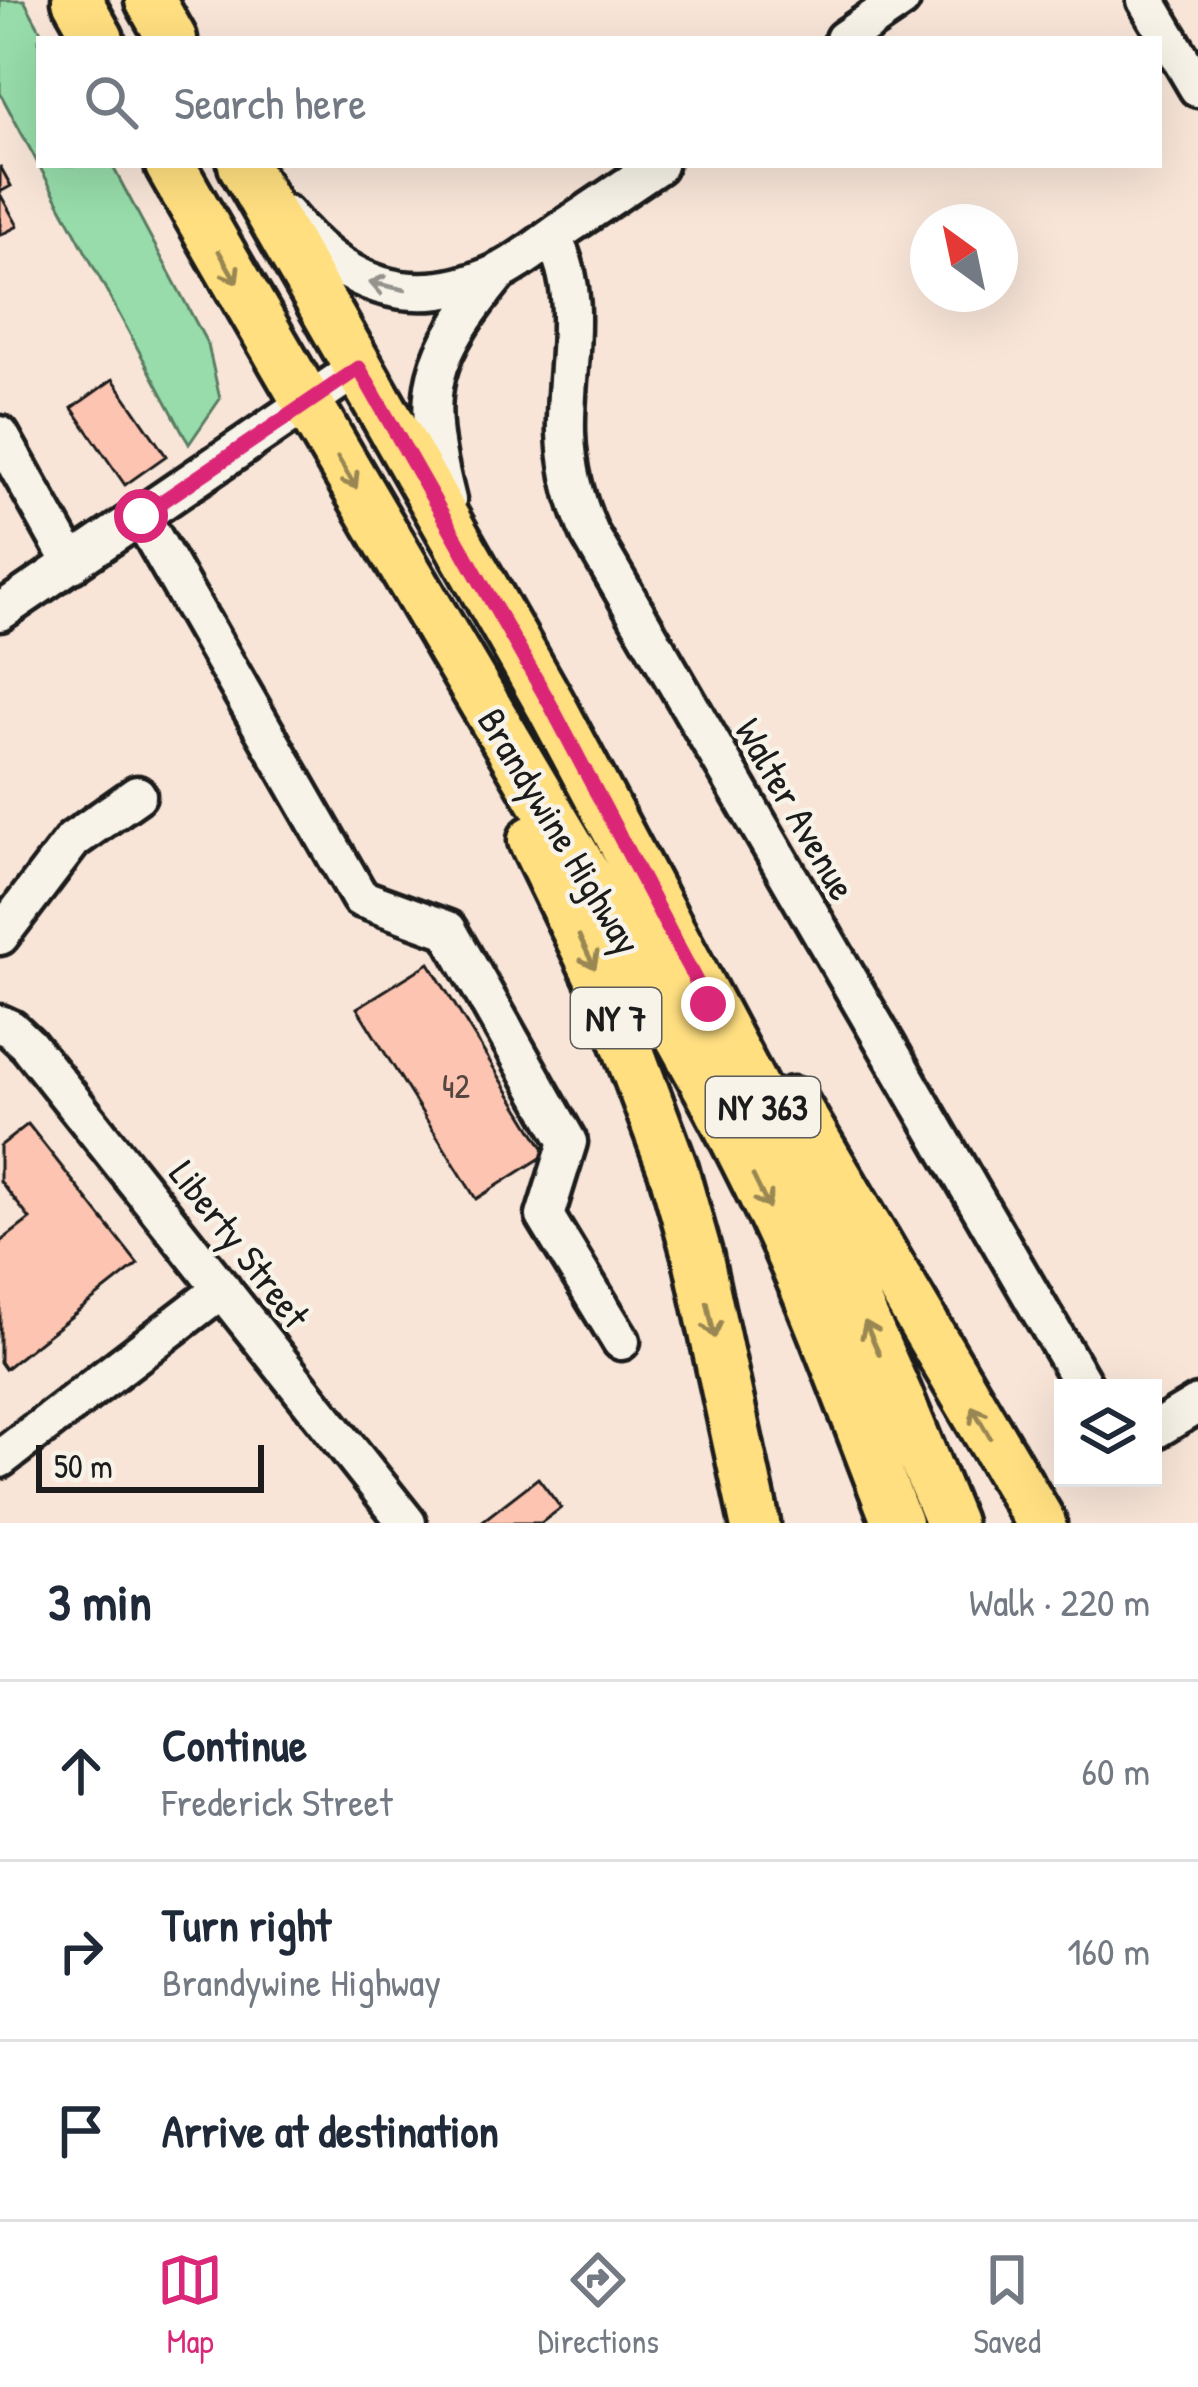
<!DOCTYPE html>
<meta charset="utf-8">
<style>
:root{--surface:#fff;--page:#f6f6f7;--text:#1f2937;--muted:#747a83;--line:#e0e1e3;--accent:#db2777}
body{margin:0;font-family:"Patrick Hand",sans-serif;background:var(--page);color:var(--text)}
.controls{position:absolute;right:36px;bottom:36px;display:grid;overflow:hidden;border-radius:0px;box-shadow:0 12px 48px #0002}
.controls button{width:108px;height:108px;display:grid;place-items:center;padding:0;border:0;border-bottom:3px solid var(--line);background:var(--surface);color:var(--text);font:60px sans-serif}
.compass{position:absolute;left:910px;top:204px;width:108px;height:108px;border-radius:50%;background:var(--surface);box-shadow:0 12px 48px #0002;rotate:327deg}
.scale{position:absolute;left:36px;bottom:30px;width:228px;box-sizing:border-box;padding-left:12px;border:6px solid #1c1c1c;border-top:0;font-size:33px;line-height:42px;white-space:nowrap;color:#1c1c1c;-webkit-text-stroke:9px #f7f3e8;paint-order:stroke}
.stop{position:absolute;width:36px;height:36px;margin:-27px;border:9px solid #db2777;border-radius:50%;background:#fff}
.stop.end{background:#db2777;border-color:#fff;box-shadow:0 3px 12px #0008}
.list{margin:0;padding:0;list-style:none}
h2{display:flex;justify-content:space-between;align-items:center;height:156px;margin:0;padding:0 48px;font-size:51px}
h2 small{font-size:39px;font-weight:400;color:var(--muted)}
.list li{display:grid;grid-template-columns:78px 1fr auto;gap:36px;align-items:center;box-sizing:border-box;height:180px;padding:0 48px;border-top:3px solid var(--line)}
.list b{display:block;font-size:45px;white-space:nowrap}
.list p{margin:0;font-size:39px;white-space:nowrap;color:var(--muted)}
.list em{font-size:39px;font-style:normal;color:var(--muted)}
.icon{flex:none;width:66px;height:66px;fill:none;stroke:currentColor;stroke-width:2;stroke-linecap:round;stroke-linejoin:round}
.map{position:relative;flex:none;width:1198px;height:1523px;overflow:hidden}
.search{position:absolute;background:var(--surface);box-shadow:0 12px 48px #0002;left:36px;right:36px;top:36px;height:132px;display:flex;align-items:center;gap:30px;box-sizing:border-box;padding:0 42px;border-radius:0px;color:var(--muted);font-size:45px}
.sheet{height:696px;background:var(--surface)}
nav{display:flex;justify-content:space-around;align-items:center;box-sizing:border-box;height:168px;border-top:3px solid var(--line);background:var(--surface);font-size:33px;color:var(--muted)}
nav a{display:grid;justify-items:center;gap:6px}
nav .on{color:var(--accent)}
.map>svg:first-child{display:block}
</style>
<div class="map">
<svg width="1198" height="1523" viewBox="0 0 1198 1523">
<rect width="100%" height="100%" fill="#f8e5d8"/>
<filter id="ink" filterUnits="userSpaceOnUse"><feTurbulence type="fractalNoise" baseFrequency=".00833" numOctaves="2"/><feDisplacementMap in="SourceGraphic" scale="24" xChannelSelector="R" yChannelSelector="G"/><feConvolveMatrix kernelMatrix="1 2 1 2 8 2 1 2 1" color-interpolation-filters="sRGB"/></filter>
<g filter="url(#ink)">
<path fill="#97dcaa" stroke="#5a7c63" stroke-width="3" d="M0,0h24l21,39h-6v126h73l96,180 12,54 -31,45 -189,-351z"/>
<path fill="#fcc4b1" stroke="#1c1c1c" stroke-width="3" d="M0,166l11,20 -11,6z
M0,194l18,32 -18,9z
M113,379l53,77 -41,29 -53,-77z
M429,963l118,191 -71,45 -119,-191z
M28,1124l110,140 -133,105 -5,-7v-120l30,-23 -30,-38v-35z
M538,1478l23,30 -20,15h-61z"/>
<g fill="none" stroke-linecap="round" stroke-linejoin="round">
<g stroke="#1c1c1c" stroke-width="45">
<path id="minor" d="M1146,0l52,88
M844,39l57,-39
M285,214c57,71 126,99 212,59 24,-11 47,-31 69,-46 31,-20 61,-41 92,-62
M552,237c34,59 12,131 14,196 1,34 10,70 24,101l495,854
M0,435l72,129
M447,500c-28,-110 -19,-142 53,-229
M141,516l219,382 88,32 120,212 -23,74 76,125
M0,612l359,-245
M0,936l73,-96 64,-45
M0,1024l11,5 17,16 379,478
M1153,1431l45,-27
M0,1459l222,-170"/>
</g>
<g stroke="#1c1c1c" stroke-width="57">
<path id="major" d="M77,0l22,39
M150,0l22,39
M170,165c114,200 231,398 348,595 86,146 176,291 249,443 50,104 88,213 130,320
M243,165l307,539 211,398 56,113 80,179 53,129
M533,840l75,155 65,174 25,89 57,265
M793,1102l248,421"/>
</g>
<use href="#minor" stroke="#f7f3e8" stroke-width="36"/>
<use href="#major" stroke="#ffdf80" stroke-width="48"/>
</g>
<defs><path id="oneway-shaft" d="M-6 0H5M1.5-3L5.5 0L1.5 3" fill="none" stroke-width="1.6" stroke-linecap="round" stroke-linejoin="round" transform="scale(3)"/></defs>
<g stroke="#998753">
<use href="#oneway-shaft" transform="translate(228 267) rotate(60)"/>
<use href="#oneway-shaft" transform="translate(347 473) rotate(59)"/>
<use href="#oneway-shaft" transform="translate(587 952) rotate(64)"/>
<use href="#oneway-shaft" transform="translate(761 1192) rotate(64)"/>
<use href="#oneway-shaft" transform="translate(711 1320) rotate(78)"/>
<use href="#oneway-shaft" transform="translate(872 1338) rotate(-114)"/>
<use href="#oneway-shaft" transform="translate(981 1422) rotate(-120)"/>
</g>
<use stroke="#94928c" href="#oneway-shaft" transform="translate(387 286) rotate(-168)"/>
</g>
<g fill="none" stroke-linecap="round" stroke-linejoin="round" filter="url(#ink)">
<path stroke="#db2777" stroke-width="15" d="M141,516l218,-148 191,336 158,300"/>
</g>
<g text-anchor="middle" stroke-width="9" stroke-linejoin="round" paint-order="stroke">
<g font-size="33" fill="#544641">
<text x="456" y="1098">42</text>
</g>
<g fill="#f7f3e8" stroke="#5e5c59" stroke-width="3">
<rect x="571" y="988" width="90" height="60" rx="9"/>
<rect x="706" y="1077" width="114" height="60" rx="9"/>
</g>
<g font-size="36" font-weight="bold" fill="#1c1c1c">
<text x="616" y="1031">NY 7</text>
<text x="763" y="1120">NY 363</text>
</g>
<g font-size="39" fill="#1c1c1c" stroke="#f7f3e8">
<text transform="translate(796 809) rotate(60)" y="14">Walter Avenue</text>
<text transform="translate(560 831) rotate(59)" y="14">Brandywine Highway</text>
<text transform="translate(240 1244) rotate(52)" y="14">Liberty Street</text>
</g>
</g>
</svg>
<div class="controls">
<button><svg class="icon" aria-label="layers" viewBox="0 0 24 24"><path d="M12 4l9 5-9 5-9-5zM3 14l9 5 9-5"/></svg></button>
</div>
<svg class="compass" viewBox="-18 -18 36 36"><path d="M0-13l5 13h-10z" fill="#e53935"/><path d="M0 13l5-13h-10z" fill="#747a83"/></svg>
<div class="scale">50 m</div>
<div class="stop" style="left:141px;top:516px"></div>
<div class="stop end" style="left:708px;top:1004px"></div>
<div class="search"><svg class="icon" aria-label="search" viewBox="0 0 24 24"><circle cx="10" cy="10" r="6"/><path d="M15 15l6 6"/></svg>Search here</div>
</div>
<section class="sheet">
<h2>3 min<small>Walk · 220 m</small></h2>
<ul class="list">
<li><svg class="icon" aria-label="ahead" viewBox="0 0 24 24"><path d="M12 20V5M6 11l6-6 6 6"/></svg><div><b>Continue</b><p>Frederick Street</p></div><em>60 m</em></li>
<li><svg class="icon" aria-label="right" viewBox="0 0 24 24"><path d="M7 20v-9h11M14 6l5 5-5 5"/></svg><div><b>Turn right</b><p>Brandywine Highway</p></div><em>160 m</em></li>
<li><svg class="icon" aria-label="arrive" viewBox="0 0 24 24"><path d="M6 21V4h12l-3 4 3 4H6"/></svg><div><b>Arrive at destination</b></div></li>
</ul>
</section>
<nav>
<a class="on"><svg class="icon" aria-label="map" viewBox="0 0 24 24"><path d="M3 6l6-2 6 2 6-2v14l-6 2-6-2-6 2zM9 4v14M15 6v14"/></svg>Map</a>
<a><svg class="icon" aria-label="directions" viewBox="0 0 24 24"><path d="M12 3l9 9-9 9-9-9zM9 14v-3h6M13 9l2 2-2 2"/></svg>Directions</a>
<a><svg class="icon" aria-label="saved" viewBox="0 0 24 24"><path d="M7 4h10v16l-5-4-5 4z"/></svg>Saved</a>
</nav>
